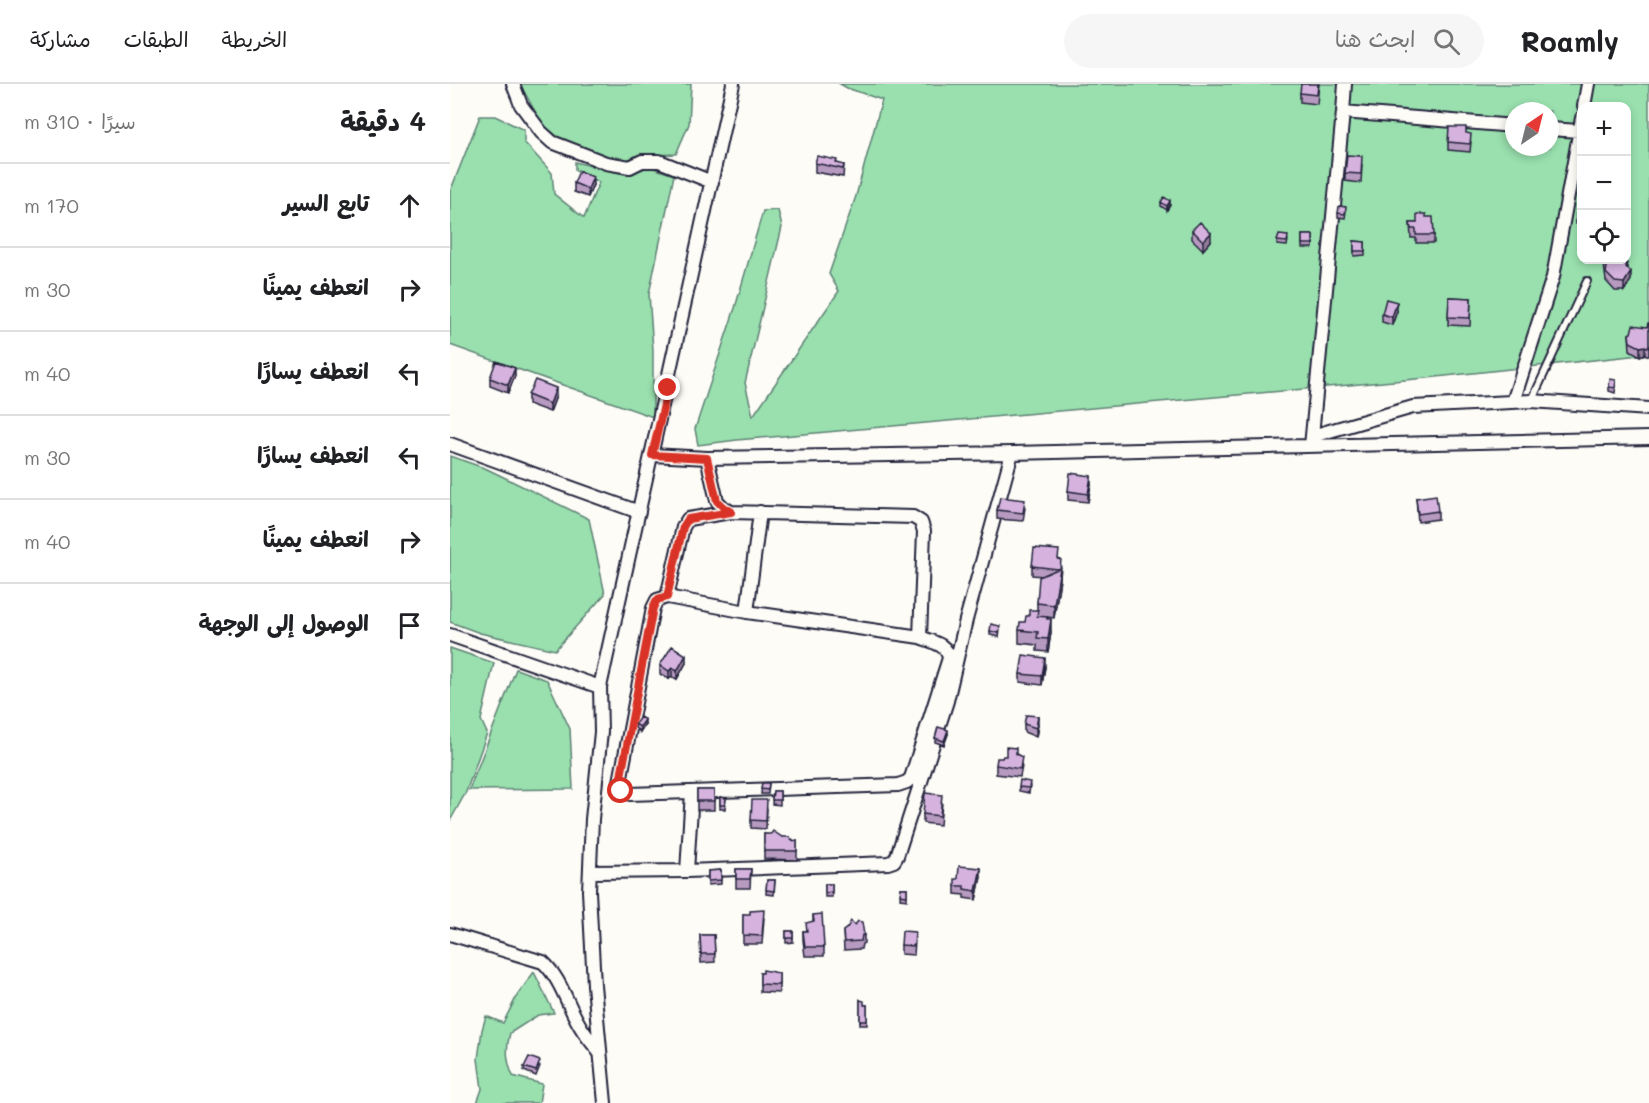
<!DOCTYPE html>
<html lang="ar">
<meta charset="utf-8">
<style>
:root{--surface:#fff;--page:#f6f6f6;--text:#202124;--muted:#757577;--line:#e0e0e0}
body{margin:0;font-family:Mali,"Playpen Sans Arabic",sans-serif;background:var(--page);color:var(--text);direction:rtl}
.controls{position:absolute;right:18px;top:18px;display:grid;overflow:hidden;border-radius:12px;box-shadow:0 3px 9px #0003}
.controls button{width:54px;height:54px;display:grid;place-items:center;padding:0;border:0;border-bottom:2px solid var(--line);background:var(--surface);color:var(--text);font:30px sans-serif}
.compass{position:absolute;left:1055px;top:18px;width:54px;height:54px;border-radius:50%;background:var(--surface);box-shadow:0 3px 9px #0003;rotate:35deg}
.stop{position:absolute;width:18px;height:18px;margin:-14px;border:4px solid #d93025;border-radius:50%;background:#fff}
.stop.end{background:#d93025;border-color:#fff;box-shadow:0 2px 6px #0008}
.list{margin:0;padding:0;list-style:none}
h2{display:flex;justify-content:space-between;align-items:center;height:78px;margin:0;padding:0 24px;font-size:26px}
h2 small{font-size:20px;font-weight:400;color:var(--muted)}
.list li{display:grid;grid-template-columns:39px 1fr auto;gap:18px;align-items:center;box-sizing:border-box;height:84px;padding:0 24px;border-top:2px solid var(--line)}
.list b{display:block;font-size:22px;white-space:nowrap}
.list em{font-size:20px;font-style:normal;color:var(--muted)}
.icon{flex:none;width:33px;height:33px;fill:none;stroke:currentColor;stroke-width:2;stroke-linecap:round;stroke-linejoin:round}
.map{position:relative;flex:none;width:1199px;height:1019px;overflow:hidden;direction:ltr}
header{display:flex;align-items:center;gap:36px;box-sizing:border-box;height:84px;padding:0 30px;background:var(--surface);border-bottom:2px solid var(--line)}
header strong{font-size:28px}
nav{display:flex;gap:33px;margin-inline-start:auto;font-size:21px}
.search{width:420px;height:54px;background:var(--page);display:flex;align-items:center;gap:15px;box-sizing:border-box;padding:0 21px;border-radius:33px;color:var(--muted);font-size:22px}
main{display:flex}
aside{flex:1;background:var(--surface)}
.map>svg:first-child{display:block}
</style>
<header>
<strong>Roamly</strong>
<div class="search"><svg class="icon" aria-label="search" viewBox="0 0 24 24"><circle cx="10" cy="10" r="6"/><path d="M15 15l6 6"/></svg>ابحث هنا</div>
<nav><a>الخريطة</a><a>الطبقات</a><a>مشاركة</a></nav>
</header>
<main>
<div class="map">
<svg width="1199" height="1019" viewBox="0 0 1199 1019">
<rect width="100%" height="100%" fill="#fdfcf7"/>
<filter id="ink" filterUnits="userSpaceOnUse"><feTurbulence type="fractalNoise" baseFrequency=".0167" numOctaves="2"/><feDisplacementMap in="SourceGraphic" scale="12" xChannelSelector="R" yChannelSelector="G"/><feConvolveMatrix kernelMatrix="1 2 1 2 8 2 1 2 1" color-interpolation-filters="sRGB"/></filter>
<g filter="url(#ink)">
<path fill="#99e0ae" stroke="#5e8174" stroke-width="1.5" fill-rule="evenodd" d="M70,0h171l-2,40 -13,30 -25,1 -21,6 -27,-3 -46,-22 -15,-12z
M390,0h809v270l-222,24 -690,62 -39,5 -3,-16 40,-121 28,-97 15,-1 4,17 -37,156 8,33 86,-125 -10,-17 27,-78 26,-96 -35,-12zM1132,22h44v154h-44zM1064,27h36v36h-36z
M30,32h15l29,14v12l28,31 2,21 30,24 15,-36 -24,-12v-8l49,12 26,-7 24,8 -25,119 4,56v67l-203,-72v-153z
M0,372l37,13 102,50 16,75 -50,56 -75,-17 -30,-11z
M0,564l44,15 -13,57 6,13 -21,59 -16,29z
M66,585l31,11 23,49 3,60 -104,1z
M84,888l20,41 -16,2 -28,18c-4,16 -4,27 3,43l29,8 -3,19h-62l5,-14 -4,-30 4,-29 4,-14 17,7 14,-27z"/>
<g fill="none" stroke-linecap="round" stroke-linejoin="round">
<g stroke="#22223b" stroke-width="10">
<path id="service" d="M1082,316l55,-119"/>
</g>
<g stroke="#22223b" stroke-width="16">
<path id="minor" d="M63,0l8,21 20,27 11,10 54,21 24,4 12,-6h17l53,21
M1134,22l4,-22
M893,28l171,14
M1100,45l29,2
M1063,318l40,-125 29,-159
M862,352l101,-29 118,-6 118,8
M0,360l189,68
M861,362l32,-334 2,-28
M202,371l55,3 305,-5 637,-15
M257,374l10,43 6,6 8,5 182,5 8,5 3,9 -4,106
M217,513l80,15 173,25c12,5 27,7 29,21l-38,120 -4,4 -9,3 -268,9 -9,-3 -2,-4 34,-179 4,-8z
M217,513l16,-70 5,-8 43,-7
M297,528l13,-100
M0,551l150,52
M237,787l5,-79
M140,788l97,-1 201,-8 6,-2 3,-5 50,-155 19,-81 46,-167
M0,850l93,28c19,18 25,46 39,67 5,8 12,16 17,23
M155,1019l-11,-118 -5,-94 3,-72 9,-87 -1,-45 133,-603"/>
</g>
<use href="#service" stroke="#fdfcf7" stroke-width="6"/>
<use href="#minor" stroke="#fdfcf7" stroke-width="12"/>
</g>
<path fill="#b79abf" stroke="#22223b" stroke-width="1.5" d="M869,0l-2,20 -17,-2v-9z
M1016,49l5,9 -1,10 -22,-2v-8z
M365,79h22l7,2 -1,12 -28,-5z
M912,81l-1,18 -16,-2v-8z
M124,99l19,2 -5,12 -14,-5z
M1131,113v27h-5v-9z
M711,118l9,3 -3,5 -6,-4z
M896,127l-1,7 -7,-1v-4z
M976,133l8,18v8h-18v-5h-5l-1,-15h7z
M742,146l19,11 -8,9 -11,-11z
M852,151h11v13h-11z
M838,156l-1,6 -10,-1v-4z
M904,157l11,1v13l-11,1z
M1154,180l23,3 4,13 -7,11h-9l-9,-10z
M999,213l22,1 -1,28 -22,-1z
M947,227l-5,14 -10,-3v-8z
M1199,239v33l-4,-2 -5,2 -10,-6 -1,-16 18,-7z
M65,292l-7,17 -18,-7v-8z
M1166,300l-1,9 -6,-2v-4z
M78,311l28,1 -6,16 -22,-8z
M641,400l-3,18 -20,-2v-9z
M966,414l22,13v8l-20,3z
M575,424l-2,13 -26,-2v-9z
M609,476l2,8 -1,9 -6,41 -7,-1 4,15 -3,20 -11,-1v-6l-18,-2v-13l6,-8 4,-6 8,-6v-7l5,-27 -10,-1v-9z
M550,546l-1,7 -9,-2v-4z
M236,579l-9,16 -5,-2 -3,2 -9,-5v-9z
M595,583l-3,18 -22,-3v-8z
M185,640h10l-5,8 -5,-4z
M574,640l14,1 -2,12 -12,-5z
M498,650l-4,11 -9,-3v-4z
M566,670l6,12 -2,11 -24,-3v-9l6,-7z
M312,699h7l-1,11h-7z
M580,702l-1,7 -10,-2v-4z
M247,706h17v20h-17z
M323,707h7v14l-8,-1z
M270,713l6,1 -1,11h-5z
M492,719l-2,22 -17,-2v-9z
M317,725l-1,20 -15,-1v-8z
M314,750l18,3 9,3 6,1v19l-33,-1z
M286,785h15l-1,19h-14z
M271,786v14l-13,1v-14z
M531,793l-5,23 -12,-2v-3l-9,-1v-8l3,-7z
M317,796h8l-1,15 -8,-1z
M375,800h7v13h-7z
M451,804h6v12l-7,-1z
M293,830l21,4 -2,26h-19z
M363,831l11,32v9h-19l-2,-16v-9h3l7,-10z
M397,844l17,7v8l-2,1 -1,5 -17,1 -1,-19z
M336,847h7v11l-7,1z
M250,851h14l1,27 -14,1z
M465,857l-1,14 -13,-1v-9z
M310,889h19v20l-19,-1z
M410,916l4,5h3v20h-7z
M90,982l-4,10 -12,-5v-4z"/>
<path fill="#957d9b" stroke="#22223b" stroke-width="1.5" d="M143,93v8l-5,12v-8z
M720,117v4l-3,5v-4z
M761,149v8l-8,9v-9z
M1181,188v8l-7,11v-8z
M947,218v9l-5,14v-8z
M1195,262v8l-5,2v-9z
M65,284v8l-7,17v-8z
M106,304v8l-6,16v-8z
M641,392v8l-3,18v-8z
M610,484v12l-6,38v-13z
M601,535v13l-3,20v-13z
M236,571v8l-9,16v-8z
M595,574v9l-3,18v-9z
M222,584v9l-3,2v-8z
M588,632v9l-2,12v-9z
M195,636v4l-5,8v-5z
M498,646v4l-4,11v-4z
M531,784v9l-5,23v-9z"/>
<path fill="#d5b3de" stroke="#22223b" stroke-width="1.5" d="M851,0h17l-1,11 -17,-2z
M999,43h17v6l5,1 -1,10 -22,-2z
M897,71l15,1 -1,18 -16,-1z
M367,72l20,4 -1,3 8,2 -1,4 -28,-6z
M129,87l14,6 -5,12 -14,-6z
M714,113l6,4 -3,5 -6,-4z
M1131,113v18h-5l3,-17z
M889,122l7,1 -1,7 -7,-1z
M967,130h9v3h7l1,18h-18v-6h-5l-1,-6h7z
M750,138l11,11 -8,8 -11,-11z
M829,151l9,1 -1,6 -10,-1z
M852,151h11v9h-11z
M904,157l11,1v9h-11z
M1160,176h10l1,1 2,-1 4,3 -1,4 5,5 -7,11 -9,-1 -9,-9 1,-6 -3,-3z
M999,213l22,1 -1,20 -22,-1z
M936,215l11,3 -5,15 -10,-3z
M1198,239h1v25l-4,-2 -5,1 -10,-5 -1,-8 2,-1 2,-8 14,2z
M46,277l19,7 -7,17 -18,-7z
M1160,295l6,1 -1,8 -6,-1z
M85,296l21,8 -6,16 -22,-9z
M620,389l21,3 -3,18 -20,-3z
M986,411l2,16 -20,3 -2,-16z
M550,413l25,3 -2,13 -26,-3z
M584,464l25,2 -1,9 3,1 -1,9v-1l-2,1 -26,-3z
M610,484l-6,37 -17,-2 2,-26z
M579,526h9l-1,6 10,1v2h4l-3,20 -11,-1 1,-6 -19,-2 1,-8h5l1,-6h3z
M541,540l9,2 -1,7 -9,-2z
M222,562l14,9 -9,16 -5,-3 -3,3 -9,-6z
M573,571l22,3 -3,18 -22,-2z
M576,631l12,1 -2,12 -12,-4z
M190,633l5,3 -5,7 -5,-3z
M488,643l10,3 -4,11 -9,-3z
M556,663l10,1v6l6,3 -2,12 -24,-4 1,-7h5l1,-2h3z
M570,696l10,2 -1,6 -10,-1z
M312,699h7l-1,7 -7,-1z
M247,706h17v11h-17z
M323,707h7v9h-8z
M475,709l17,2 -2,21 -17,-2z
M270,713l6,1 -1,7h-5z
M302,716h15l-1,21 -15,-1z
M323,747l9,6h8l1,3 6,1v10h-33v-17h7z
M509,782l22,2 -5,23 -12,-2v-3h-9v-7h3z
M286,785h15l-1,10h-14z
M271,786v10l-13,1v-10z
M317,796h8l-1,11 -8,-1z
M375,800h7v8l-7,1z
M451,804h6v8l-7,-1z
M314,826l-2,26 -19,-1v-21h7v-3z
M372,830l2,33h-19l-2,-16h4l-1,-8 8,-2 -1,-6z
M401,837l4,4 3,-4 4,1 2,13h-2l-1,6 -17,1 -1,-11 4,-3z
M336,847h7v7h-7z
M452,847l13,1 -1,14 -13,-1z
M250,851h14l1,19h-14z
M313,886l16,3v12l-19,-1v-11h3z
M410,916l4,1v4h3v16h-7z
M79,973l11,4 -4,10 -12,-4z"/>
</g>
<g fill="none" stroke-linecap="round" stroke-linejoin="round" filter="url(#ink)">
<path stroke="#d93025" stroke-width="8" d="M171,707l-2,-4 34,-179 4,-8 10,-3 16,-70 5,-8 43,-7 -8,-5 -6,-6 -10,-43 -55,-3 16,-67"/>
</g>
</svg>
<div class="controls">
<button>+</button>
<button>−</button>
<button><svg class="icon" aria-label="locate" viewBox="0 0 24 24"><circle cx="12" cy="12" r="6"/><path d="M12 2v4M12 18v4M2 12h4M18 12h4"/></svg></button>
</div>
<svg class="compass" viewBox="-18 -18 36 36"><path d="M0-13l5 13h-10z" fill="#e53935"/><path d="M0 13l5-13h-10z" fill="#757577"/></svg>
<div class="stop" style="left:171px;top:707px"></div>
<div class="stop end" style="left:218px;top:304px"></div>
</div>
<aside>
<h2>4 دقيقة<small>سيرًا · 310 m</small></h2>
<ul class="list">
<li><svg class="icon" aria-label="ahead" viewBox="0 0 24 24"><path d="M12 20V5M6 11l6-6 6 6"/></svg><div><b>تابع السير</b></div><em>170 m</em></li>
<li><svg class="icon" aria-label="right" viewBox="0 0 24 24"><path d="M7 20v-9h11M14 6l5 5-5 5"/></svg><div><b>انعطف يمينًا</b></div><em>30 m</em></li>
<li><svg class="icon" aria-label="left" viewBox="0 0 24 24"><path d="M17 20v-9H6M10 6l-5 5 5 5"/></svg><div><b>انعطف يسارًا</b></div><em>40 m</em></li>
<li><svg class="icon" aria-label="left" viewBox="0 0 24 24"><path d="M17 20v-9H6M10 6l-5 5 5 5"/></svg><div><b>انعطف يسارًا</b></div><em>30 m</em></li>
<li><svg class="icon" aria-label="right" viewBox="0 0 24 24"><path d="M7 20v-9h11M14 6l5 5-5 5"/></svg><div><b>انعطف يمينًا</b></div><em>40 m</em></li>
<li><svg class="icon" aria-label="arrive" viewBox="0 0 24 24"><path d="M6 21V4h12l-3 4 3 4H6"/></svg><div><b>الوصول إلى الوجهة</b></div></li>
</ul>
</aside>
</main>
